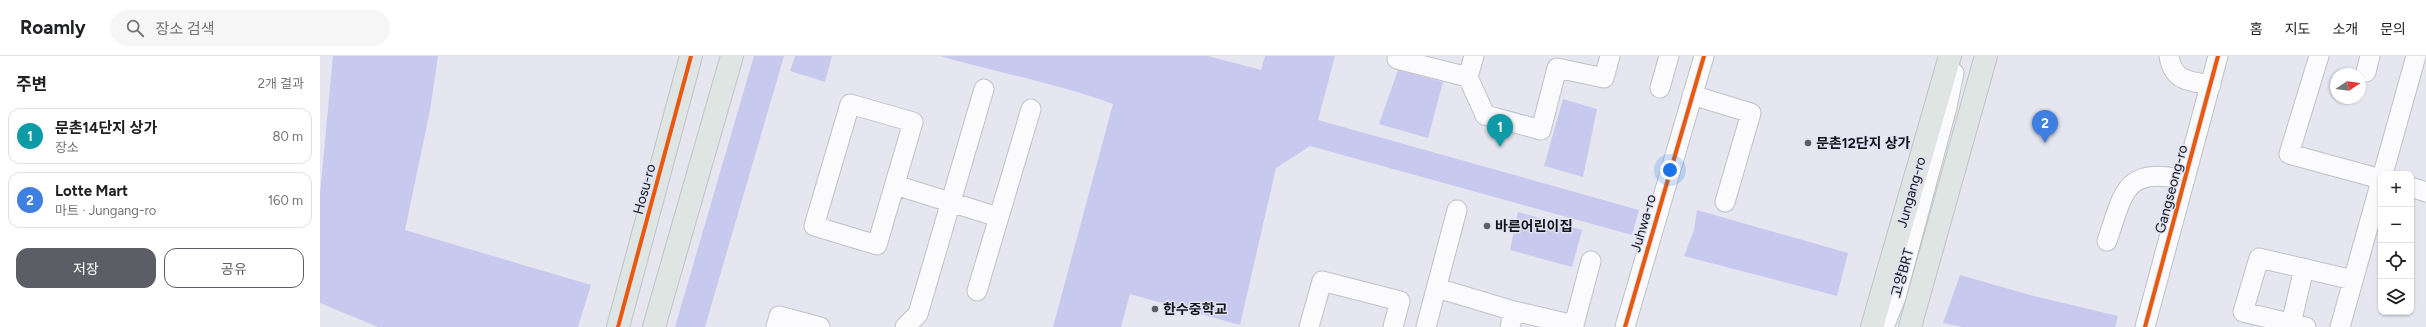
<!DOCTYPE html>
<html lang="ko">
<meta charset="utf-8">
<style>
:root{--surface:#fff;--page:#f6f6f6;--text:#202124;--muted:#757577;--line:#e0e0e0;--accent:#5d5e65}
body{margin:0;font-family:Figtree,"Noto Sans KR",sans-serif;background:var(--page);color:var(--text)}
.controls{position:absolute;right:12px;bottom:12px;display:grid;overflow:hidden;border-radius:8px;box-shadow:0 1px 3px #0004}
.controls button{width:36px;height:36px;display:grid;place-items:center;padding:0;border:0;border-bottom:1px solid var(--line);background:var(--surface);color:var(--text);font:20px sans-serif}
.compass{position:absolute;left:2010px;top:12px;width:36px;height:36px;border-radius:50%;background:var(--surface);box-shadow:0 1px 3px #0004;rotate:77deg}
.you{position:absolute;left:1350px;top:114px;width:14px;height:14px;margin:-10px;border:3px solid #fff;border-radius:50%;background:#1a73e8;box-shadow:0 0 0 6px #1a73e833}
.badge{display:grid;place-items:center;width:26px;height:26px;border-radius:50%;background:var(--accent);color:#fff;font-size:13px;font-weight:700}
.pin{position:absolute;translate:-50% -33px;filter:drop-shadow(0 1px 2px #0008)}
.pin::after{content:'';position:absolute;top:21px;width:14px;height:12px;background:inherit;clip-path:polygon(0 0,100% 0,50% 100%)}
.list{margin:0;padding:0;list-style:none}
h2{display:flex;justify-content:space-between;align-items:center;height:52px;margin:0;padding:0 16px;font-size:17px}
h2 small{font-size:13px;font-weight:400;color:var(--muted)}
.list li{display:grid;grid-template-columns:26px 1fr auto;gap:12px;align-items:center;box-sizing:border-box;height:56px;margin:0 8px 8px;padding:0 8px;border:1px solid var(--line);border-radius:12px}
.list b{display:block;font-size:15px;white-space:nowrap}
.list p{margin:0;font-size:13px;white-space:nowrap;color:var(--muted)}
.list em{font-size:13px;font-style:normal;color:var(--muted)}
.actions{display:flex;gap:8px;padding:12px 16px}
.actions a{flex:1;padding:9px 0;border:1px solid var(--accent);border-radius:12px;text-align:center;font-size:14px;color:var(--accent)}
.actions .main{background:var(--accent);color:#fff}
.icon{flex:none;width:22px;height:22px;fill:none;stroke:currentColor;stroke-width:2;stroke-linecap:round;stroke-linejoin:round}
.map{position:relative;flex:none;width:2106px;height:271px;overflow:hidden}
header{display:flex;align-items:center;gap:24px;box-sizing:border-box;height:56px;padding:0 20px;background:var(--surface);border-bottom:1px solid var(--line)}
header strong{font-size:19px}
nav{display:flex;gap:22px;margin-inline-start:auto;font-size:14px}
.search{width:280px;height:36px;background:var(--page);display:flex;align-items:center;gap:10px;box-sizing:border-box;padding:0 14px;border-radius:22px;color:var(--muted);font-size:15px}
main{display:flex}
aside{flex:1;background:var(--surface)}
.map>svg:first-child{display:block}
</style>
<header>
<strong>Roamly</strong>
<div class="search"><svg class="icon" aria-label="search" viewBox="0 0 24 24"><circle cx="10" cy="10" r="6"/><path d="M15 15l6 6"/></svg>장소 검색</div>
<nav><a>홈</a><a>지도</a><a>소개</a><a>문의</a></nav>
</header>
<main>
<aside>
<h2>주변<small>2개 결과</small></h2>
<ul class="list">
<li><span class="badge" style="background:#0f9aa8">1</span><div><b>문촌14단지 상가</b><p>장소</p></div><em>80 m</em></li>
<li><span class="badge" style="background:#3f7fe0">2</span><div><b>Lotte Mart</b><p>마트 · Jungang-ro</p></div><em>160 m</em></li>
</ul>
<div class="actions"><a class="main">저장</a><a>공유</a></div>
</aside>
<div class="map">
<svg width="2106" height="271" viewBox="0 0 2106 271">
<rect width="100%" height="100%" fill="#e5e6f0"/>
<path fill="#c8c9ee" d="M13,0h105l-8,54 -25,120 186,55 -13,42h-200l-58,-24v-109z
M434,0h30l-79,271h-30z
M475,0h37l-7,26 -35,-11z
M620,0h268l53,14 4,-14h70l-17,64 321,90 -7,25 -322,-89 -34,22 -36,157 -110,-31 -9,33h-68l60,-223c-56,-21 -115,-31 -173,-48z
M1078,14l45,12 -15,56 -49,-14z
M1243,43l34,10 -14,68 -39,-11z
M1377,154l151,43 -11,43 -153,-40 10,-26z
M1198,156l64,18 -10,37 -62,-17z
M1640,219l70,20 88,21 -3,11h-153l-19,-4z"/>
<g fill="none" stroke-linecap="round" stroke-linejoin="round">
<g stroke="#c0c1c8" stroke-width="21">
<path id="minor" d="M1078,0l-1,3 71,18
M1154,0l-6,21 17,38 56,15 16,-62 47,10 6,-22
M1849,0c4,25 19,25 42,29
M1999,0l-30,98 92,25
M2046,16l4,-16
M1340,32l9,-32
M1372,39l59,18 -26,89
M530,48l63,18 -36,123 -63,-19z
M2063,118l33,-118
M575,129l103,32
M2091,131l15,5
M1787,185c17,-49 17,-75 78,-61
M1117,232l77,23
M657,235l54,-182
M1971,268l13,-56
M456,271l3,-11 41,11
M585,271l13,-13 66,-225
M989,271l13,-46 78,20 -7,26
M1106,271l31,-117
M1190,271l4,-16 60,14 17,-64
M1305,271l79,-271
M1564,271l12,-30 51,-190 7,-34
M1825,271l73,-271
M1986,271l-63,-15 16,-54 94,22
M2020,271l41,-146"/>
</g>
<g stroke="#c2c3c7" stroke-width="24">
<path id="major" d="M298,271l73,-271
M334,271l78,-271
M1552,271l78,-271
M1590,271l76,-271"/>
</g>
<use href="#minor" stroke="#fbfbfd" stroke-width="19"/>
<use href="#major" stroke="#dee5e3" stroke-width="22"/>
<g stroke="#e1e2f4" stroke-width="6">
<path id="cycleway" d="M298,271l73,-271
M1305,271l79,-271
M1825,271l73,-271"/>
</g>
<use href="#cycleway" stroke="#e8590c" stroke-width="4"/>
</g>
<g fill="#5d5e65" stroke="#e1e2f4" stroke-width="1.5">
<circle cx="1488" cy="87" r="4"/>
<circle cx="1167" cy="170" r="4"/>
<circle cx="835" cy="253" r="4"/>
</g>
<g text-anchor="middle" stroke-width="3" stroke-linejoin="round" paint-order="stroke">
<g font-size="14" font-weight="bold" fill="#14141a" stroke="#e1e2f4" text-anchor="start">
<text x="1496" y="92">문촌12단지 상가</text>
<text x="1175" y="175">바른어린이집</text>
<text x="843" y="258">한수중학교</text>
</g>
<g font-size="14" fill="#14141a" stroke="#e1e2f4">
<text transform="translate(324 133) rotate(-75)" y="5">Hosu-ro</text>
<text transform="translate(1851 133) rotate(-75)" y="5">Gangseong-ro</text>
<text transform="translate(1591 136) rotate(-74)" y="5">Jungang-ro</text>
<text transform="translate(1323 167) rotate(-74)" y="5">Juhwa-ro</text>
<text transform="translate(1582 217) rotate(-75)" y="5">고양BRT</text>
</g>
</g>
</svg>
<div class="controls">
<button>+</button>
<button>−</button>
<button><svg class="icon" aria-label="locate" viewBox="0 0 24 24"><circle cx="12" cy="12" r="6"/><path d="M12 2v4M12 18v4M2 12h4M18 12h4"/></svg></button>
<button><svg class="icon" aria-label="layers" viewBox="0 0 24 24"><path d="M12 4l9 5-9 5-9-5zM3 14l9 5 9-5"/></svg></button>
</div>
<svg class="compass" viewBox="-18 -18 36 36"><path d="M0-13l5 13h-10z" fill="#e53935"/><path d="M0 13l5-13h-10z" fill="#757577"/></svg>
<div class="you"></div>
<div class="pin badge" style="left:1180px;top:91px;background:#0f9aa8">1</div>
<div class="pin badge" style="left:1725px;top:87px;background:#3f7fe0">2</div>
</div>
</main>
